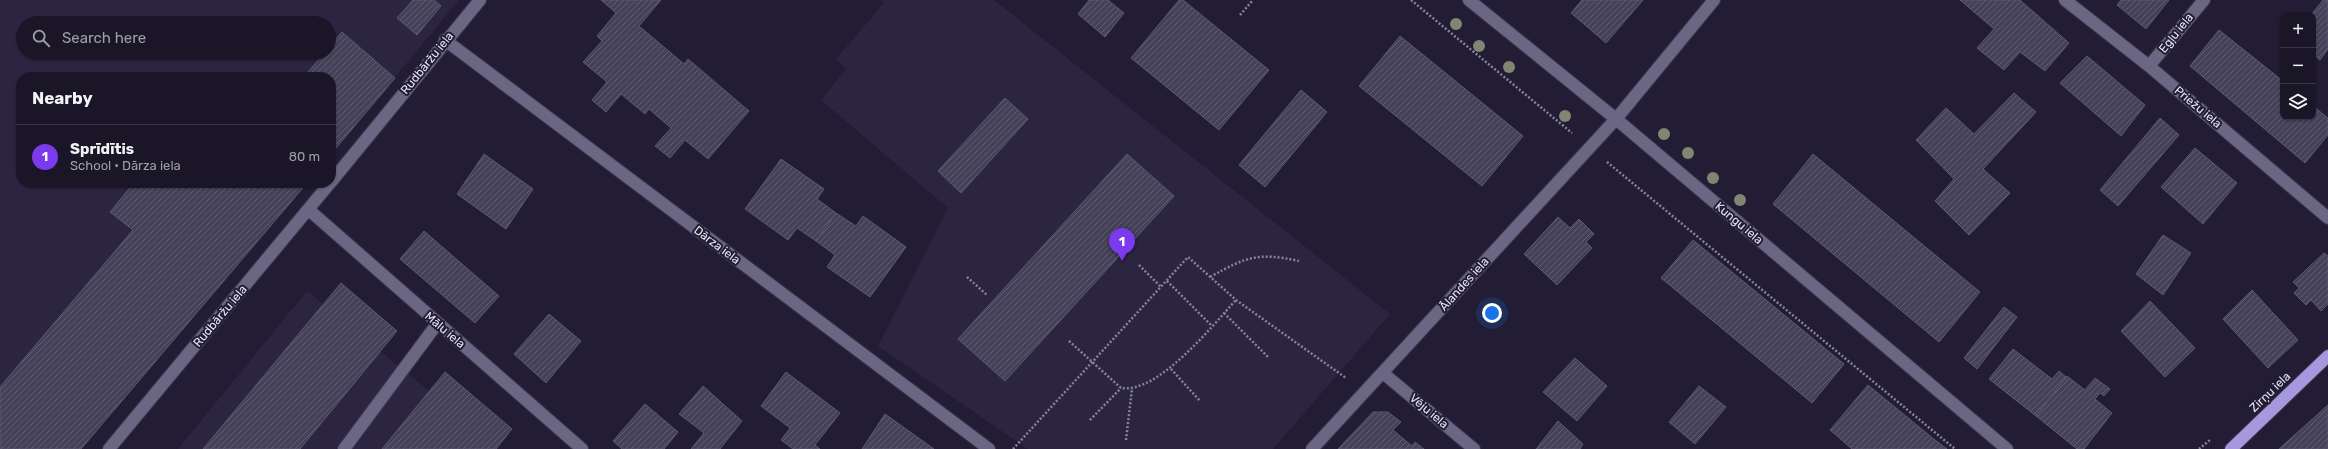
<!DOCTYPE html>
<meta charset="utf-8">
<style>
:root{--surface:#1a1627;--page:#272333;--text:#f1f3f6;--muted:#9f9fa7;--line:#383544;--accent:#7c3aed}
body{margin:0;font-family:Rubik,sans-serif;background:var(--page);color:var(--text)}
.controls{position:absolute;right:12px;top:12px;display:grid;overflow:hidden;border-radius:8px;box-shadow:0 1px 3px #0004}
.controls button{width:36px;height:36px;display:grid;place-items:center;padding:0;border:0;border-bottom:1px solid var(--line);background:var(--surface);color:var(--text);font:20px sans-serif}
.you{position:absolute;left:1492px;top:313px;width:14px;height:14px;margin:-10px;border:3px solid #fff;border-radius:50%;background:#1a73e8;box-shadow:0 0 0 6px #1a73e833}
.badge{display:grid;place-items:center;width:26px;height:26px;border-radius:50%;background:var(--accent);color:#fff;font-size:13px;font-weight:700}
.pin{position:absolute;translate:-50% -33px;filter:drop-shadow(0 1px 2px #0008)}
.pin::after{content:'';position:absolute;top:21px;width:14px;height:12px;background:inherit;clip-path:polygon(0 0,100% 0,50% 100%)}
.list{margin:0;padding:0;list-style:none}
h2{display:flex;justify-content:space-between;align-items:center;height:52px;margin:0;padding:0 16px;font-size:17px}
h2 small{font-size:13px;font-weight:400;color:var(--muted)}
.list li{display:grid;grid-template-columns:26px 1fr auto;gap:12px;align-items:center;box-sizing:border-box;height:64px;padding:0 16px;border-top:1px solid var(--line)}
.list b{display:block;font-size:15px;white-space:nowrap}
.list p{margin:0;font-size:13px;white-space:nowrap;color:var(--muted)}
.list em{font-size:13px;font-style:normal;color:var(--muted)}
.icon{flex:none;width:22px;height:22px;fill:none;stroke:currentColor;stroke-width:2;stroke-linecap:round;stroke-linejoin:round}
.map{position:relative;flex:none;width:2328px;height:449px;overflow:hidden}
.search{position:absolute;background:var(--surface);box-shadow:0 1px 3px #0004;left:16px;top:16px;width:320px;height:44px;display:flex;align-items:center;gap:10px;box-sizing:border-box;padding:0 14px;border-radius:22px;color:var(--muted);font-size:15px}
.panel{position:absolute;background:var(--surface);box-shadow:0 1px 3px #0004;left:16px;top:72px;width:320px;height:116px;border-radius:16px}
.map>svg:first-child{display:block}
</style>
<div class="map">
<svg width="2328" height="449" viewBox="0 0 2328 449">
<defs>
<pattern id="building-hatch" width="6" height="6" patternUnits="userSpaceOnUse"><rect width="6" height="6" fill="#454159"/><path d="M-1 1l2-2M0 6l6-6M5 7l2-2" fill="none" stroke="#605c71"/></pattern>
</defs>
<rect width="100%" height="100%" fill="#221d34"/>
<path fill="#2b2542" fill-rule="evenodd" d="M0,0h459l-128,154v-77h-310v106h286l-226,266h-81zM23,23h306v30h-306z
M881,0h113l396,314 -117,135h-245l-150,-103 70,-138 -127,-108 25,-31 -10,-10 48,-56z
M307,291l193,158h-322z"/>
<path fill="url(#building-hatch)" stroke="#5c5772" d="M413,0h21l7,6 -24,29 -20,-17z
M601,0h60l-22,26 45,38 4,-5 61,52 -41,48 -23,-19 -15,18 -15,-12 16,-18 -22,-19 -4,5 -24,-20 -15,18 -14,-12 15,-18 -24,-20 19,-21 -5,-5 19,-23z
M1089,0h19l16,13 -19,24 -27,-23z
M1179,0h4l86,70 -50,60 -88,-72z
M1582,0h61l-37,43 -35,-30z
M1960,0h60l49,43 -24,28 -25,-19 -16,18 -27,-22 17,-19z
M2121,0h48l-23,29 -29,-24z
M2323,0h5v49l-8,11 -7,-6v-39h-2z
M2219,30l64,51v36h30v-11l15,12v17l-23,28 -115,-97z
M342,32l53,46 -64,76v-77h-27l20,-24h5v-6z
M1400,36l123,100 -41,50 -123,-100z
M2087,56l58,49 -24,31 -61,-53z
M1301,90l26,22 -62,75 -26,-22z
M2014,93l22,19 -53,57 27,24 -41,42 -34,-34 19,-22 -38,-39 30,-32 28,26z
M1005,98l23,21 -67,74 -23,-22z
M2160,118l19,17 -61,71 -18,-16z
M2195,148l42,35 -34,41 -42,-37z
M484,154l49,35 -27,40 -49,-35z
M1127,154l47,42 -169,185 -47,-42z
M1813,154l167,138 -41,50 -166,-138z
M781,159l43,30 -7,10 19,14 -20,28 -19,-13 -9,12 -43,-31z
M134,183h173l-226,266h-81v-62l133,-157 -23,-18z
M836,213l20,13 7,-10 43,31 -36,50 -43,-30 8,-12 -19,-14z
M1558,217l12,11 9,-9 15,15 -8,8 6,6 -35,37 -33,-31z
M424,231l75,65 -24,27 -75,-64z
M2163,235l28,18 -28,42 -27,-21z
M1693,240l151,124 -32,39 -151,-125z
M2324,253l4,3v48l-7,7 -10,-11 -5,5 -12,-12 5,-5 -6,-6z
M341,283l56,48 -97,118h-97z
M2252,290l46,50 -30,28 -45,-49z
M2150,301l45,47 -30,29 -44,-46z
M2004,307l13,10 -40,52 -13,-11z
M549,314l32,27 -35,42 -32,-29z
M2013,349l39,30 7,-8 7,6 -30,39 -47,-37z
M1575,358l32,28 -30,35 -34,-29z
M445,372l67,57 -16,20h-114z
M786,372l54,41 -25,32 5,4h-27l-12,-9 9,-12 -29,-22z
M2067,376l18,14 10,-12 15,11 -6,7 -4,-3 -5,6 17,14 -28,36h-7l-41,-33z
M1868,385l67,55 12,9h-95l-22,-19z
M703,386l39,35 -22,28h-29l13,-16 -25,-19z
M1699,386l27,21 -31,37 -26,-22z
M645,404l33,28 -14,17h-42l-9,-8z
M2328,405v44h-49z
M1373,412h15l13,10 -8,8 19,16 3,-4 9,7h-86z
M885,414l49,35h-72z
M1558,421l25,23 -3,5h-44z"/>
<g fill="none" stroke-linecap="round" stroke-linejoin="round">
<g stroke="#3c374b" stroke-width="14">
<path id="lane" d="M344,449l93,-125"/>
</g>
<g stroke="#3c374b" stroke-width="14">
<path id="street" d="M1469,0l147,119 391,330
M2065,0l84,66 179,152
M445,40l544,409
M2149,66l55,-66
M331,182l149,-182
M309,210l273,239
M1383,373l91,76
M109,449l221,-266
M1312,449l304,-330 98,-119"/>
</g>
<g stroke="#3c374b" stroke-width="14">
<path id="highway" d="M2231,449l97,-93"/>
</g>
<path stroke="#888498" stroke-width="2.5" stroke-dasharray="2 2" stroke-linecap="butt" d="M1411,0l161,133
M1240,15l13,-15
M1607,162l348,287
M1139,265l22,22
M967,277l20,18
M1210,277c36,-20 48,-25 89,-16
M1167,281l45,45
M1224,313l44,44
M1069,341l52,47c37,6 91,-62 115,-88
M1171,369l29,32
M1090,420l31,-32
M1126,440l6,-51
M1013,449l175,-192 48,43 110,78
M2199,449l11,-9"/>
<use href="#lane" stroke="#6b6683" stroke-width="12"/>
<use href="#street" stroke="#6b6683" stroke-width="12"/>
<use href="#highway" stroke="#a698de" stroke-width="12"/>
</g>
<g fill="#828572">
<circle cx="1456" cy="24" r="6"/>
<circle cx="1479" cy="46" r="6"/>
<circle cx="1509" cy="67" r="6"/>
<circle cx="1565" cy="116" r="6"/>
<circle cx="1664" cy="134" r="6"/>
<circle cx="1688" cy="153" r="6"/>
<circle cx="1713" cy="178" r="6"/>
<circle cx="1740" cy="200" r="6"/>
</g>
<g text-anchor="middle" stroke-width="4" stroke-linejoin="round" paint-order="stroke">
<g font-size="12" fill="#e7e5f5" stroke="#221d34">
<text transform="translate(2176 33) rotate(-51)" y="4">Egļu iela</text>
<text transform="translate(427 63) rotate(-51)" y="4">Rudbāržu iela</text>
<text transform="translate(2198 107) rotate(40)" y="4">Priežu iela</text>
<text transform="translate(1739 223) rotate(40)" y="4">Kungu iela</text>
<text transform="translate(717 245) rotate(37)" y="4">Dārza iela</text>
<text transform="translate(1464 284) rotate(-48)" y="4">Ālandes iela</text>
<text transform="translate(220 316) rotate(-50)" y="4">Rudbāržu iela</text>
<text transform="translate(445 330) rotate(41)" y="4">Mālu iela</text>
<text transform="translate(2270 392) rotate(-44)" y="4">Zirņu iela</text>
<text transform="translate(1429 411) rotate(40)" y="4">Vēju iela</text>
</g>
</g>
</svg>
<div class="controls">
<button>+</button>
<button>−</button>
<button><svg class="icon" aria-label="layers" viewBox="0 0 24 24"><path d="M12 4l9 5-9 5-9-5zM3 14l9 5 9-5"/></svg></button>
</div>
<div class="you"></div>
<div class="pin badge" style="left:1122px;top:261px">1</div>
<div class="search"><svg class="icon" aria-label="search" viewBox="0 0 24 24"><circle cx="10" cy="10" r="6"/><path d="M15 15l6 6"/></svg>Search here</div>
<section class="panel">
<h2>Nearby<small></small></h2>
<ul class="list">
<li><span class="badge">1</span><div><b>Sprīdītis</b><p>School · Dārza iela</p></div><em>80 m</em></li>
</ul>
</section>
</div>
